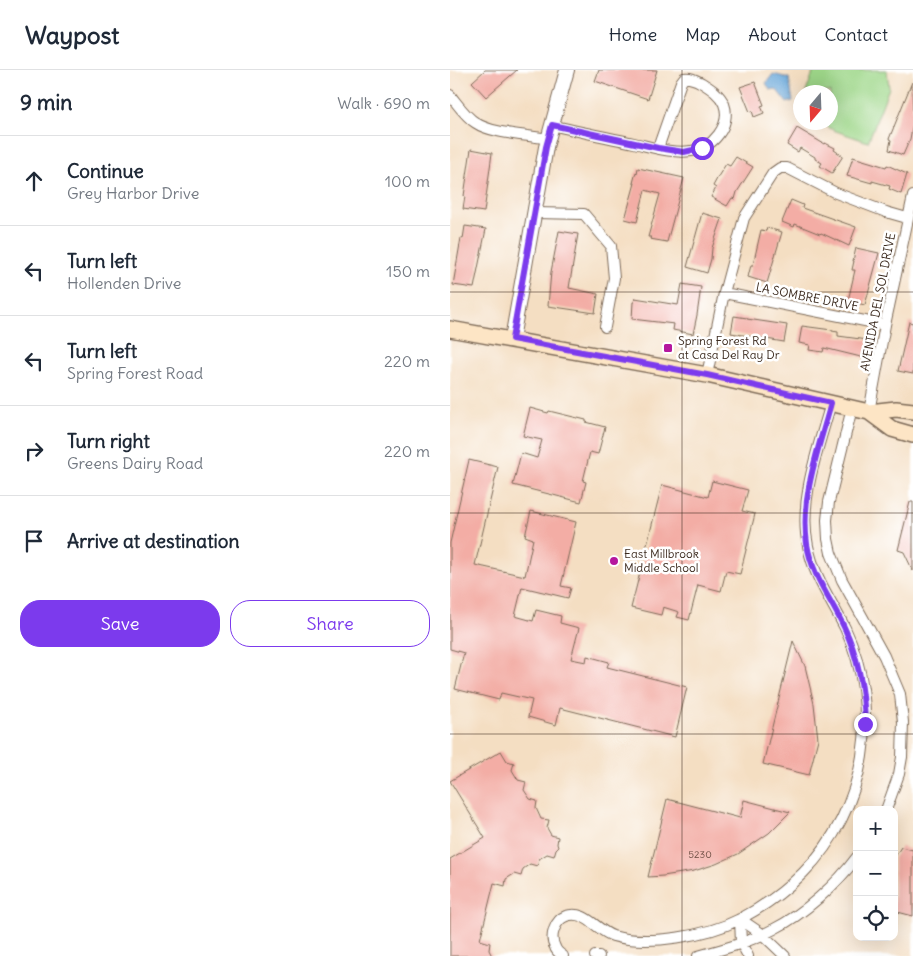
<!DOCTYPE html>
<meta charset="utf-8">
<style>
:root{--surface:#fff;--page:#f2f2f3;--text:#1f2937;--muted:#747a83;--line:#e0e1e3;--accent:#7c3aed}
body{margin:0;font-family:Delius,sans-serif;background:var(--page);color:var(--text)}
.controls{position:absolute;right:15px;bottom:15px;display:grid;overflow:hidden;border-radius:10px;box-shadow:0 5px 20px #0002}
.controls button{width:45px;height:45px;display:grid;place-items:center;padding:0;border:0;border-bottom:1px solid var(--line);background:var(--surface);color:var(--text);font:25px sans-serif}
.compass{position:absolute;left:343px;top:15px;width:45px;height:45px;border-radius:50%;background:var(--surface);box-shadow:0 5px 20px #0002;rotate:199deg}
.stop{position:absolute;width:15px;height:15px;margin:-11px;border:4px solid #7c3aed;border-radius:50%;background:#fff}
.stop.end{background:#7c3aed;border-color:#fff;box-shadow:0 1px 5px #0008}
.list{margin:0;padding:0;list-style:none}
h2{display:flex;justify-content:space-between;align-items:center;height:65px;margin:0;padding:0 20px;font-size:21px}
h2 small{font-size:16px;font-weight:400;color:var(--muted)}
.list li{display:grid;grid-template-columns:32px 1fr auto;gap:15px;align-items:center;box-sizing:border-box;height:90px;padding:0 20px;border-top:1px solid var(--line)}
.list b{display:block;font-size:19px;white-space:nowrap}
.list p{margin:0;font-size:16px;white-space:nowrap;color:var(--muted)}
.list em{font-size:16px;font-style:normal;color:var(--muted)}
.actions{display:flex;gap:10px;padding:15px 20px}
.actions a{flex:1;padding:11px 0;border:1px solid var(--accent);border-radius:20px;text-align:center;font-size:18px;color:var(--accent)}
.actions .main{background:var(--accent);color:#fff}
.icon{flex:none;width:28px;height:28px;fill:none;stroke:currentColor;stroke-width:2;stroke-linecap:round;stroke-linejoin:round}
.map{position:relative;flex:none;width:463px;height:886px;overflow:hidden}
header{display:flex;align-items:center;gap:30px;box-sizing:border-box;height:70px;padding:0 25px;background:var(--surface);border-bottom:1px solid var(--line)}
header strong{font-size:24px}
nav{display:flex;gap:28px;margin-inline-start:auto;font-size:18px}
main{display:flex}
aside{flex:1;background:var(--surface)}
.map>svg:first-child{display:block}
</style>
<header>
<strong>Waypost</strong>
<nav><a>Home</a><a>Map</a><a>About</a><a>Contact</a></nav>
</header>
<main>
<aside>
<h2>9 min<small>Walk · 690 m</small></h2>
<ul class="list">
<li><svg class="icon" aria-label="ahead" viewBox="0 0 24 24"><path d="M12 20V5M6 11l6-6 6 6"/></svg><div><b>Continue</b><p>Grey Harbor Drive</p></div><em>100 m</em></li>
<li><svg class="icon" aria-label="left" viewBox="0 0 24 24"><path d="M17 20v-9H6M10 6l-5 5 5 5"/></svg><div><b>Turn left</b><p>Hollenden Drive</p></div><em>150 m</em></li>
<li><svg class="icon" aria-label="left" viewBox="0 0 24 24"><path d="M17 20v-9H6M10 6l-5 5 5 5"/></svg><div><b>Turn left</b><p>Spring Forest Road</p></div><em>220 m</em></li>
<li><svg class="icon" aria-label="right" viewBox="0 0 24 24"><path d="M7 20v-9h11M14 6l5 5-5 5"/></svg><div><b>Turn right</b><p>Greens Dairy Road</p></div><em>220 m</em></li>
<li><svg class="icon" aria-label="arrive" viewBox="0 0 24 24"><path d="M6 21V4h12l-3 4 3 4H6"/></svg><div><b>Arrive at destination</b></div></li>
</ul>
<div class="actions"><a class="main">Save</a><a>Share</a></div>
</aside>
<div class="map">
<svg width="463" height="886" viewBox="0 0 463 886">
<rect width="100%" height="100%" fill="#fff"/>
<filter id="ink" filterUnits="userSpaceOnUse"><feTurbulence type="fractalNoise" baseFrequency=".02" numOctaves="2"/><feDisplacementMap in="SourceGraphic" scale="10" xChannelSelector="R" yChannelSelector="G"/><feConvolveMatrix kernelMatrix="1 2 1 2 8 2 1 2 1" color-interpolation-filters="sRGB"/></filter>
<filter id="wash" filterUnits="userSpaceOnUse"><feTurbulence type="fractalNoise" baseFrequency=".0096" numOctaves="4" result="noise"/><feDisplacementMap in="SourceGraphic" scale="20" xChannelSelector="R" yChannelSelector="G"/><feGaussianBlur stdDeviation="1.12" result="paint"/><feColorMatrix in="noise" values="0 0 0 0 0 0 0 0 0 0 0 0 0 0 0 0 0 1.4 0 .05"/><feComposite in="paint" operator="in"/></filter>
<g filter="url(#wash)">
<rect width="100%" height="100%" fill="#f4dec2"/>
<path fill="#9ed789" stroke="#6c8054" d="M364,0h73l2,18 -21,54 -35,-12 -13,-7 10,-1v-30h-24z"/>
<path fill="#65a4d7" stroke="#50677a" d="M323,4l16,4 4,23 -6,2 -11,-14 -6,1 -4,-7z"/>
<g id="blocks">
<path fill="#f3ada5" d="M35,0h32l-31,27 -14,-15z
M149,0h58l-9,29 -53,-18z
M305,12l9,23 -3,1 3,7 -10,4 -2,-6 -2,1 -10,-25z
M462,12l1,41 -3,16 -7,16 -14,-5 2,-10 -2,-1z
M347,58l27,16 1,-1 10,5 -1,2 9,6 -11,17 -12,-7 2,-3 -7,-4v-2l-15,-9 -2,4 -11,-7z
M21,79l21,4 -8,59 -21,-3 2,-13h-1z
M286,87l17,10 -16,25 -2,7 -3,-1 -5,8 -16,-9 5,-9 -3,-2 6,-11 7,-11 4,2z
M403,87l33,10 1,-2 20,9 -6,20 -12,-5 1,-3 -18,-5v2l-25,-7z
M188,98l46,10 -17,64 -17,-3 1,-2h-3l12,-43 -15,-4 -8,32 -12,-3 10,-36h-2l3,-11 1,1z
M341,130l12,5 -1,3 54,19 -7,19 -28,-13 -1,1 -25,-10 -1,3 -12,-5z
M252,143l20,6 -10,29 -1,11 -4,14 -20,-6z
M15,156l21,3 -12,59 -21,-3 8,-47 2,1z
M317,158l15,4 -15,51 -19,-6 3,-12h2l8,-35 5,1z
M109,161l19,3 -9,54 29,6 -3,19 -47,-7 3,-34z
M406,178l23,5 -14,52 -17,-4 7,-31h-3l2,-9h-1z
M232,214l19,3 -4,28 -4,19 -20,-4 1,-6 -42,-5 1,-17h1l1,-4 43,7z
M284,246l13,2v1l40,6 -3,17 -53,-9z
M459,252l4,1v51l-15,-3z
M352,256l30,4v1l6,1v4l30,4 -3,18 -41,-10 -1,4 -14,-2 1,-5 -11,-2z
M80,338l18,5 1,-2 37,9v2l19,5 -7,27 -8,-2 -7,29 3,1 -5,20 -68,-17 8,-32 16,5 5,-18 -19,-4z
M19,390l29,7 -23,98 50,11 8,-37 -8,-3 6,-25 45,11 -15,64 10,2 -3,10 -46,-11 -7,29 18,5 3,-11 25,6 -1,7 19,5 -8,31 15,3 1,-6 22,6 -2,5 80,20 -12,50 -115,-29 -4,17 -28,-8 4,-17 -31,-7 -2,7 -44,-11 9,-36 -14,-4v-106z
M262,411l36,9 -6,21 13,3 -15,60 -14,-3 -5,20 -23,-6 -9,35 -12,-3 2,-5 -16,-5 -2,8 -30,-7 31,-123 46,12z
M460,432h3v69l-9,-19 -6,-2z
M343,571l12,25 9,38 4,35 -9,36 -46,-11z
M51,681l6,10 7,2 -2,7 6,10 8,2 -2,8 6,9 7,2 -1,7 5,11 8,1 -2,8 4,7 7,2 -1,7 1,3 -2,2 -2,7 -7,-2 -8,5 -2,7 -7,-2 -7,5 -2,7 -7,-2 -8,5 -1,7 -11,-3 -14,57 10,3 -1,7 3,6h-42v-97l35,-21 -35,-57z
M217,729l73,19 4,-18 46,12 -21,21 -31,21 -22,10 -22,7 -31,5 -15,1z
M451,777l12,3v66l-19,-5v-53z"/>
</g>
</g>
<g filter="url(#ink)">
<use href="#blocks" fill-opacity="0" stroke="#7c6957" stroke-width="1"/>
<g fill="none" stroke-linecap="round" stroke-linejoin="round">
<g stroke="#7c6957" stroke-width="12">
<path id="minor" d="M0,25c8,10 16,22 26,28 16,11 53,12 72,16
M102,55c27,7 55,12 82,18 18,4 39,11 57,8 21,-2 41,-26 33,-47 -4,-10 -14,-16 -22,-21 -6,-3 -11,-6 -18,-5l-3,4 -23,66
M85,143l49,1 27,32 3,32 -9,49
M274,223l161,32
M257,305l17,-82 20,-75 29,-45 7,-5h7l49,25 50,19 21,6
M402,338l-23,94 -2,18 1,19 3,14 11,27 42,76 16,38 3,28 -1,35 -3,17 -13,36
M419,342l16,-87 28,-129
M290,849l22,15 23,22
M290,849l1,24 7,13
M113,886c-3,-2 -7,-5 -8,-9 -6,-10 0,-27 11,-31 19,-7 31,15 47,20 35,10 94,0 127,-17 23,-12 45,-28 63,-46 63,-63 80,-165 42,-245 -14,-28 -31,-51 -37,-82 -10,-45 11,-100 23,-143
M145,886h4
M248,886c26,-7 52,-14 76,-27 30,-15 63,-45 83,-72"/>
</g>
<g stroke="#7c6957" stroke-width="16">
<path id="tertiary" d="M62,269l34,-192 21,-77"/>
</g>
<g stroke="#7c6957" stroke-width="18">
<path id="secondary" d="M0,259l257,46 162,37 27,-3 17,2
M419,342l23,17 21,6"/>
</g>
<use href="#minor" stroke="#fff" stroke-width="10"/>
<use href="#tertiary" stroke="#fff" stroke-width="14"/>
<use href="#secondary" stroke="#fde5c5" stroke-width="15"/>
</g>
</g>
<g fill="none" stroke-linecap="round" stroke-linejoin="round" filter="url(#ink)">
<path stroke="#7c3aed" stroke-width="6" d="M252,78l-18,4 -26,-4 -106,-23 -6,22 -34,192 195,36 124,28c-12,45 -31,94 -24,141 5,32 24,55 37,83 15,31 20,63 21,97"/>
</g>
<path fill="none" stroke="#3b2a1e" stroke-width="1" stroke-opacity="0.55" d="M232,0v886M0,222h463M0,443h463M0,664h463"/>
<g fill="#b5179e" stroke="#fff" stroke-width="2">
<rect x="213" y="273" width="10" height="10" rx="2.5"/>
<circle cx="164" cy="491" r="5"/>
</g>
<g text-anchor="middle" stroke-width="5" stroke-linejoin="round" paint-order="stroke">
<g font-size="10" fill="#694b40">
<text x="250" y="788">5230</text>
</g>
<g font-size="12" fill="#3b2a1e" stroke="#fff">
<text transform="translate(357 227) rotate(11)" y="4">LA SOMBRE DRIVE</text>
<text transform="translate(428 232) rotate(-79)" y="4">AVENIDA DEL SOL DRIVE</text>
</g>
<g font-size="12" fill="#3b2a1e" stroke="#fff" text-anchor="start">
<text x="228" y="275">Spring Forest Rd<tspan x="228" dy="14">at Casa Del Ray Dr</tspan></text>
<text x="174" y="488">East Millbrook<tspan x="174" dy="14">Middle School</tspan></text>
</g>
</g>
</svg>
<div class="controls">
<button>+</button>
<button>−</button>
<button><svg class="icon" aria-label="locate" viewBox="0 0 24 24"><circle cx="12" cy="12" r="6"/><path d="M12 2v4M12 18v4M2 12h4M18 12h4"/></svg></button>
</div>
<svg class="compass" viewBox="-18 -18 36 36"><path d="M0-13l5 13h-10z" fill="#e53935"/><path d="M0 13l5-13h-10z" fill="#747a83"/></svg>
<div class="stop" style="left:252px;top:78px"></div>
<div class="stop end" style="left:415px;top:654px"></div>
</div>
</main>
